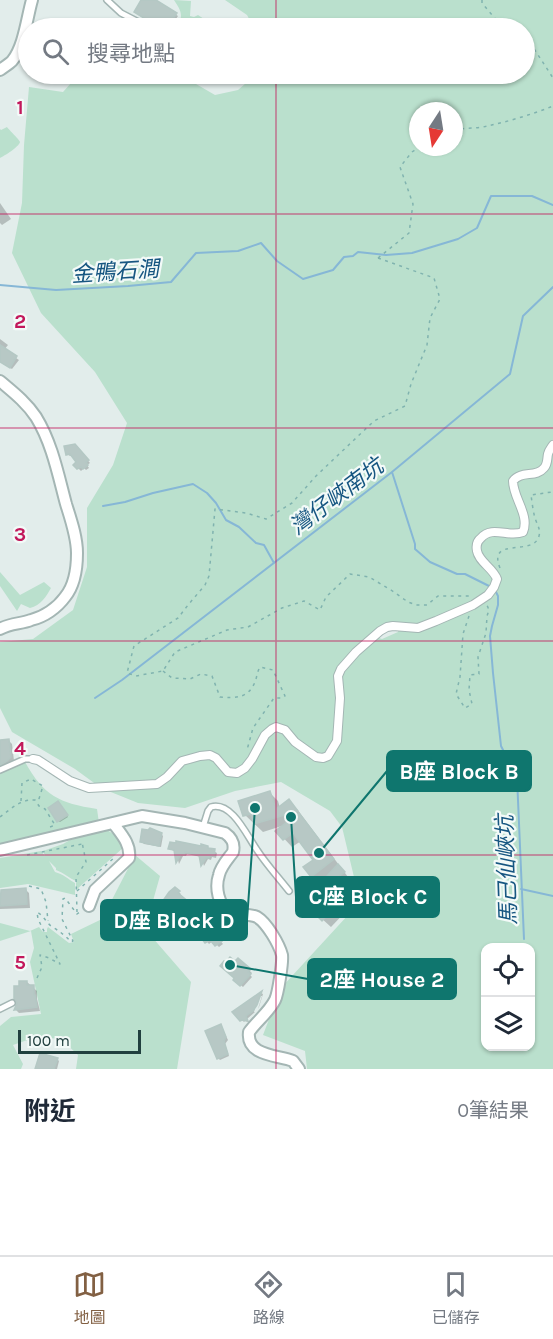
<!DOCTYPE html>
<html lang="zh-TW">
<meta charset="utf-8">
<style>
:root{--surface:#fff;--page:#f6f6f7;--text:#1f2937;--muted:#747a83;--line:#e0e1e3;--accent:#826043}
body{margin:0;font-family:Karla,"Noto Sans TC",sans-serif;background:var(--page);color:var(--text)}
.controls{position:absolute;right:18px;bottom:18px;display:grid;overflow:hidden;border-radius:12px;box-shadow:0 2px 4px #0004}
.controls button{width:54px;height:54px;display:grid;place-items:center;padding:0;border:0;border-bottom:2px solid var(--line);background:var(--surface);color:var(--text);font:30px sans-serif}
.compass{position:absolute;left:409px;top:102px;width:54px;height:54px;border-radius:50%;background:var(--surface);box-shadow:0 2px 4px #0004;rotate:192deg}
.scale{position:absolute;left:18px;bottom:15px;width:123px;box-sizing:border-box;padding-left:6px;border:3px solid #21403f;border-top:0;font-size:16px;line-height:21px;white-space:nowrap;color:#21403f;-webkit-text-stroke:4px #f3faf8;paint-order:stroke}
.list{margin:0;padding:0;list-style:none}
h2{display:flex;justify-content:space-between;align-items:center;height:78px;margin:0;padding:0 24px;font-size:26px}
h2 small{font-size:20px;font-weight:400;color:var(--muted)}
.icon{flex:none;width:33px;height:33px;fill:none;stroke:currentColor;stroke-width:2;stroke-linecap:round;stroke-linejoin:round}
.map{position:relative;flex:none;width:553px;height:1069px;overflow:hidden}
.search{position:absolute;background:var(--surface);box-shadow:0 2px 4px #0004;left:18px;right:18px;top:18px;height:66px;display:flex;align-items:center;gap:15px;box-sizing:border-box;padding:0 21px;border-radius:33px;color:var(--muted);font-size:22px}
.sheet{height:186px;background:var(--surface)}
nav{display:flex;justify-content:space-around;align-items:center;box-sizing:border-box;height:84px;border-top:2px solid var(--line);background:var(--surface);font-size:16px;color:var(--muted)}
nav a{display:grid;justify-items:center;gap:3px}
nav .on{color:var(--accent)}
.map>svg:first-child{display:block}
</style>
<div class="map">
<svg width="553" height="1069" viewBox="0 0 553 1069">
<rect width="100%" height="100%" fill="#e2edeb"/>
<path fill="#bae0cd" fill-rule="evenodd" d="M174,0l17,1 -1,15 4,1 4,-2 9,6 -1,3 -3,-2 -5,6c-7,-6 -11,-5 -20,-3 6,-10 2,-16 -4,-25z
M225,0h328v1069h-246l-2,-18 -42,-16 18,-47 79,-86 -18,-75 -12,-16 -49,-29 -46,9 -50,17 -47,-5 -37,-15 -26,-19 -63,-37 -12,-24v-66l33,-3 40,-29 14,-43v-59l26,-43 14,-42 -32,-51 -54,-59 -29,-60 10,-50 2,-58 5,-58 34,5 16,-18h110l7,10 19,11 23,-5 16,-14 1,-2h269v-46h-270l-7,-13zM418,111h36v36h-36zM387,624l12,1 -1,7 -16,7 -6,-2 -1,-3 5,-8zM486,948h44v98h-44z
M7,127c2,3 13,13 13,15 -1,5 -16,14 -20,16v-29l1,1z
M0,572l20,23 24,-13 7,6c-5,9 -10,17 -21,20l-9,-4 -4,7 -17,-25z
M25,762c19,34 34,41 72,47l2,14 -99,24v-74z
M107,830l8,5 9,12 -48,43v-9c-7,-3 -12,-8 -20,-11v-2l-7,-7 6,11c8,2 13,7 20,11v12l-47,-11 -28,4v-30l41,-7 4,5 -2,-5 20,-7 7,-4z
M135,855l25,21 -15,53 46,53 -14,87h-101l2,-14 -17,-16 -25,-2 -23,8 10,19 -2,5h-21v-43l11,-9 30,-3 -11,-52 4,-14 -3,-17 -31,10v-18l30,8 9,-4 4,5h4v-3l1,-2 21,16 5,-1 -3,-8 31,-15z"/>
<path fill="#0003" d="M143,0h10l25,16 -8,12h-9l-23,-14z
M0,203l11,16 -9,6 -2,-2z
M0,339l8,6 -4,5 15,10 -7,9 -12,-8z
M75,446l15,17 -3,2 2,3 -3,2 -2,-2 -3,3 -6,-6 4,-3 -6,-6h-3l-3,-2z
M8,740l4,4 2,17 -14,7v-27z
M270,793l8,8 2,7 17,1 54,72 -13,10 14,14 -21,22 -10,-9 -3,-13 3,-20 -9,-9 3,-16 -14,-19 -9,6 -15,-16 8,-6 -22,7 -18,-17z
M60,804l8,13 -8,5 -2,-1z
M161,834l2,2 -2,11 -17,-3 -3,-3z
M207,847l10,6 -1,5 -4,-1 -1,3 -3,-1 -4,7 -3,-9 -14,-3 -1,2h-3l-4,8 -3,-12 -6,-3 32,-1z
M175,889l6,5 -2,2 16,13 1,-2 6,6 -5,8 -1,-1 -5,5 -27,-23z
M26,890l3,3 1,15 -30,1v-14z
M206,924l17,20 -4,3 -6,-6 -4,3 -8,-9 4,-4z
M238,960l14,13 -2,2 2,2 -9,10 -8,-7 -9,-16 9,-1z
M27,982l10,9v8l3,12 -21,2 -3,-3 3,-8 1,-14z
M261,993l2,1 -4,13 -1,2 4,-13h-4l-4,16h1l-8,7 1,3 -3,-1 -1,1 -10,-10z
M221,1026l7,14 -3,4 4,12 -9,4 -2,-2z
M57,1059l2,2 -2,8h-20z"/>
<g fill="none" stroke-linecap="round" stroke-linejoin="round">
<path stroke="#86b7d6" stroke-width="2" d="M0,285l56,5 72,-4 43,-4 25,-29 42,-2 23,-8 16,18 26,18 30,-9 11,-13 9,-1 5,-4 28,3 26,-2 46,-14 19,-11 14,-32h41l21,9
M392,472l23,72v5l15,13 27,12h8l26,13
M103,506l22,-4 28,-9 40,-9 14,9 9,10 10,17 13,7 17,16 8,2 10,18
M495,590l3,6v9l-6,21 -2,10 3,37 8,73 16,31 7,162
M95,698l27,-18 270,-208 118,-98 13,-58 30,-29
M521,889l32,7"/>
</g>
<path fill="#b7c8c5" stroke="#b4c8c4" stroke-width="1.5" d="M141,0h15l21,13 -10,15h-7l-26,-16z
M0,345l17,11 -7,12 -10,-6z
M75,444l14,16 -3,2 2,3 -5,4 -2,-2 -4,2 -4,-4 3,-3 -6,-8 -4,1 -2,-9z
M9,739l2,18 -4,4 -7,4v-25z
M270,791l6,18 13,-10 9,12 -44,13 -3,-10 -8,2 -5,-15z
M58,801l10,14 -11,7 -9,-14z
M299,813l35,46 -23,18 -8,-10 10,-7 -20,-27 -10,7 -8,-9z
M150,828l12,5 -3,13 -19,-4 2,-13 6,1z
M176,841l25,5v-2l7,2v2l7,1 -1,7h-4l-1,2h-3l-5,8 -2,-11 -14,-3 -1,3 -3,-1 -5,9 -2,-13 -6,-1 2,-7 6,1z
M338,864l7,8 -15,11 15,13 -23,25 -11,-11 5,-6 -8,-7z
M175,887l5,4 -2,2 17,14 1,-2 5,4 -6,12 -2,-2 -5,5 -26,-22 7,-10z
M26,888l1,16 -27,2 1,-16z
M206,922l16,19 -7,5 -5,-6 -5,3 -6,-8 4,-4 -3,-4z
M230,957l5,4 3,-3 13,11 -3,3 3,2 -11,12 -7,-6 1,-2 -14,-12 4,-5 2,1z
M19,981h8v4h7v10h1l2,12 -23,3 3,-7 -3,-4v-13h5z
M262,991l-5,14 -4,6 -7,5 2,5 -6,-1 -2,1 -8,-9z
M221,1024l5,13 -2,4 4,13 -11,5 -12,-28z
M40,1053l18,5 -4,11h-19z"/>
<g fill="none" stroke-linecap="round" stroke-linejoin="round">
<g stroke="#a4b6b4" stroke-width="8">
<path id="service" d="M107,0l14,13 29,15
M181,28c4,-3 7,-4 12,-2l1,2
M0,770l25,-11h8
M203,827l5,-16 3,-4c21,-6 36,29 46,43 9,14 21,27 32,41
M0,1009l12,-6"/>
</g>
<g stroke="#a4b6b4" stroke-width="10">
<path id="pedestrian" d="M33,759l5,1 32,21 19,7 68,-4 10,-7 15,-16 18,-5 10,-1 6,3 12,14 9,1 8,-5 7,-9 13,-24 7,-6 4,-2 9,3 10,12 21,15 7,1 5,-2 9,-15 3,-43 -2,-22 3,-7 15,-17 24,-21 7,-4 6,-1 25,2 18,-7 37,-16 15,-10 6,-8 3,-8c-4,-11 -18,-17 -20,-28 -1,-5 0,-10 4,-13 11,-13 28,0 42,-6 7,-17 -10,-34 -10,-51 8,-11 23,-3 31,-13 4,-4 3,-10 4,-14 1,-4 3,-6 5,-9"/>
</g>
<g stroke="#a4b6b4" stroke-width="14">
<path id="minor" d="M0,70c4,-3 9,-6 12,-9 12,-14 15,-44 20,-61
M0,381c13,11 26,21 36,36 16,26 22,57 30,87 5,16 11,33 11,49 0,16 -2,32 -12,44 -8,11 -21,20 -34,23 -10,4 -21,3 -31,9
M0,850l142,-34 43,7 40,10c7,5 10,10 8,19 -5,7 -12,14 -14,23 -4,12 -1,31 11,37 8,4 18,1 27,5 10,6 22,27 25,38 1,7 -4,39 -7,45 -6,12 -18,21 -26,32 -3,24 28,23 44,29l6,8
M89,906l6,-16 34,-32c2,-14 -8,-24 -16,-35"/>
</g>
<path stroke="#80b3af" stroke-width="1.5" stroke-dasharray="3 4.5" stroke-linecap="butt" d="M482,0v3l21,25
M524,39l5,2 24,37
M454,131c9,-4 19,-2 29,-4 23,-5 48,-12 70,-21
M378,258l56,20 6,21 -10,19 -3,27 -16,39 -6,22 -31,15 -58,55 -24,27 -26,16 -20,-6 -31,-4 -6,67 -4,9 -17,20 -10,13 -44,28 -7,27 9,3 27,-5 12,-19 52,-22 21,-3 34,-19 22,-7 16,9 6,-13 24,-23 19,3 22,13 17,12 8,3h11l11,-9h32
M378,258l31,-25 4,-29 -13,-37 12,-15 7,-5
M500,568c-13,-32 34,-11 39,-32 2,-7 -2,-11 -4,-18 -2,-7 -3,-16 -4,-23l21,-3 1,-1
M469,616l-6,18 -3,43 -4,17 9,14 7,-4 -3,-14 1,-15 9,-1 -1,-17 8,-24 1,-17 2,-6 -2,-5
M163,671l9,7 18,1 11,-5 11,2 8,21c15,1 28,2 35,-15 2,-5 2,-10 5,-15l13,3 12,26 -3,2h-8l-21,30 -6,22
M21,801l1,-18 9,-4 12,7 -5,16
M0,817c11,-8 20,-18 35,-17l4,6 6,3 10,16 -5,2 1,2
M27,855l55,-11
M29,886l12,3 5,13 2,19
M77,891l39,-35
M77,912l-1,-35 10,-15 -4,-20
M37,978l5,-11 -2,-12 9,3 11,6 -22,-45 -1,-7c6,3 9,10 14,14 8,5 14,9 20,16l2,-1 -11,-22 1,-20 2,-1 12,16 4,-3"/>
<use href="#service" stroke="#fff" stroke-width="5"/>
<use href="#pedestrian" stroke="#fff" stroke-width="8"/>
<use href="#minor" stroke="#fff" stroke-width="10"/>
</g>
<path fill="none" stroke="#c2185b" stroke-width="1.5" stroke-opacity="0.55" d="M276,0v28M276,74v995M0,214h553M0,428h553M0,641h553M0,855h553"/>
<g text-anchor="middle" stroke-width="4.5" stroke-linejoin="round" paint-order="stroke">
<g font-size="22" font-style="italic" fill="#165681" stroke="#f3faf8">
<text transform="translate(115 271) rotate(-4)" y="8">金鴨石澗</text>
<text transform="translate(336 496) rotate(-37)" y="8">灣仔峽南坑</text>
<text transform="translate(506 870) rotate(-92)" y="8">馬己仙峽坑</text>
</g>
</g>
<g font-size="20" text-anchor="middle" font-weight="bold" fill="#c2185b" stroke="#f3faf8" stroke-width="4.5" stroke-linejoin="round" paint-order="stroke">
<text x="20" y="114">1</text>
<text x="20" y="328">2</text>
<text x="20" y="541">3</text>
<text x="20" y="755">4</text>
<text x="20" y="969">5</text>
</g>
<path fill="none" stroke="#0f766e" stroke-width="2" d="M319 853L387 771M291 817L296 897M255 808L247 920M230 965L308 979"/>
<g fill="#0f766e" stroke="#f3faf8" stroke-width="2">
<circle cx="319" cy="853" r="6"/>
<circle cx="291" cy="817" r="6"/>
<circle cx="255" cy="808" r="6"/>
<circle cx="230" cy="965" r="6"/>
</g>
<g fill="#0f766e" stroke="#0f766e" stroke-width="2">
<rect x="387" y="751" width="144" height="40" rx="6"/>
<rect x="296" y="877" width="143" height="40" rx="6"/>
<rect x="101" y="900" width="146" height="40" rx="6"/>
<rect x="308" y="959" width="148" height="40" rx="6"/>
</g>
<g font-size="22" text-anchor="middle" font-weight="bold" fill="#fff">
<text x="459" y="779">B座 Block B</text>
<text x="368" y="904">C座 Block C</text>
<text x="174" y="928">D座 Block D</text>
<text x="382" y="987">2座 House 2</text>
</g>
</svg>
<div class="controls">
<button><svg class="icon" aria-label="locate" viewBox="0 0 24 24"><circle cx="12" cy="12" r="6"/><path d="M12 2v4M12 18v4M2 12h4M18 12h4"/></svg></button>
<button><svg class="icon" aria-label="layers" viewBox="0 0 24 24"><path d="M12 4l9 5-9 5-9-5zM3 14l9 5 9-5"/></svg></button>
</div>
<svg class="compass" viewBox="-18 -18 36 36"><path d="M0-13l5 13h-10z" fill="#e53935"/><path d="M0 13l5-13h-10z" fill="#747a83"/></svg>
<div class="scale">100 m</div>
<div class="search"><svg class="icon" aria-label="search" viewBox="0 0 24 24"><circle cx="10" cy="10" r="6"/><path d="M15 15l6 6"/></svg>搜尋地點</div>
</div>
<section class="sheet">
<h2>附近<small>0筆結果</small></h2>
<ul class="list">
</ul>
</section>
<nav>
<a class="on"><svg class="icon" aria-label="map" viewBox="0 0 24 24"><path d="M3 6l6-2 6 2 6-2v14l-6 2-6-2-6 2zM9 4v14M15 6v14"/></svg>地圖</a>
<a><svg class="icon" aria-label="directions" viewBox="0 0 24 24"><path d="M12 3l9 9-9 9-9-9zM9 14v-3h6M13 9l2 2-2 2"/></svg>路線</a>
<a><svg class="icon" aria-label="saved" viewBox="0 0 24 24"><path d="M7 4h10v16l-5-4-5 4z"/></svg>已儲存</a>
</nav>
